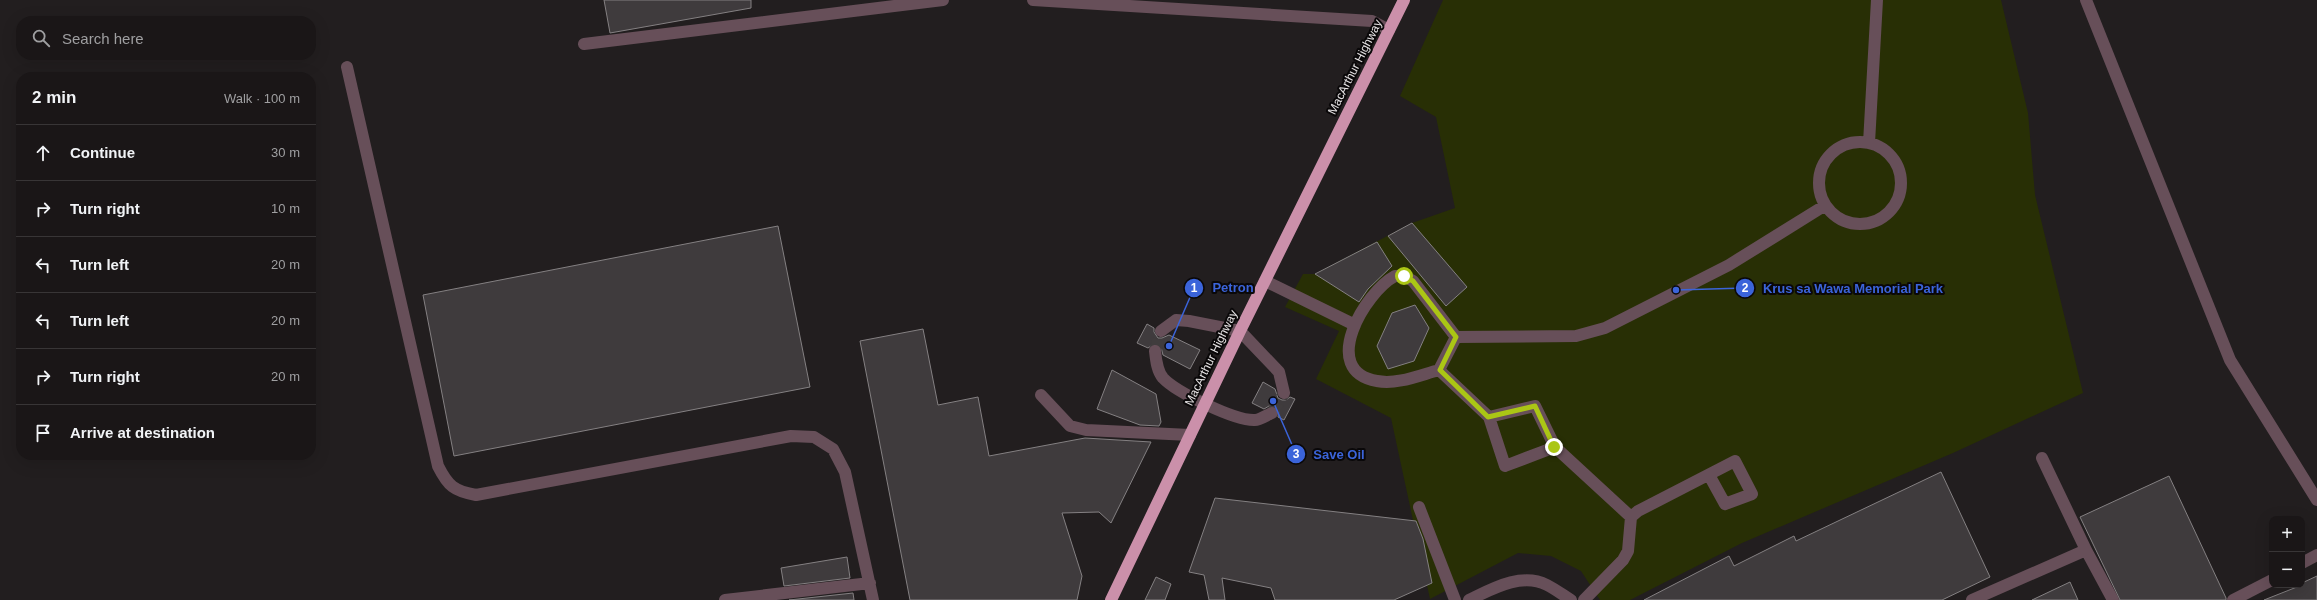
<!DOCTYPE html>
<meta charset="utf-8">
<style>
:root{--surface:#1a1617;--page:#272324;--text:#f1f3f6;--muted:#9f9fa1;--line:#383536}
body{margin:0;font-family:Helvetica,sans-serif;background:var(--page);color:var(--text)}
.controls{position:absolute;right:12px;bottom:12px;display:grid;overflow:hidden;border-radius:8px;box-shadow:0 4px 16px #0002}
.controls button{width:36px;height:36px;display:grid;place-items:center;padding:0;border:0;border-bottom:1px solid var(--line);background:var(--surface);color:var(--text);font:20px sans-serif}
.stop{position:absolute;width:12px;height:12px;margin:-9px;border:3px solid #abc615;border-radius:50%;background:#fff}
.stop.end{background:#abc615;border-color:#fff;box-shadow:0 1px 4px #0008}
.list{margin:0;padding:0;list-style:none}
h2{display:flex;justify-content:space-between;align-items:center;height:52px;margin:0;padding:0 16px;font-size:17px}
h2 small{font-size:13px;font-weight:400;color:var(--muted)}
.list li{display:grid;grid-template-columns:26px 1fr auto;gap:12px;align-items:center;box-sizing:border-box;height:56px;padding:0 16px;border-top:1px solid var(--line)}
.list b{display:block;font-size:15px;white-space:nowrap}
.list em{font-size:13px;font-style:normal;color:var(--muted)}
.icon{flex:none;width:22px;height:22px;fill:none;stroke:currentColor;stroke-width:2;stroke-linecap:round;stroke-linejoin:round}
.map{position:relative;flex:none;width:2317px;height:600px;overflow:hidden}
.search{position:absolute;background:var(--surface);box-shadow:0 4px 16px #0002;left:16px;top:16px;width:300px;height:44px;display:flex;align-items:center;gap:10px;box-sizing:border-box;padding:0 14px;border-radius:16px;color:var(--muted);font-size:15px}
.panel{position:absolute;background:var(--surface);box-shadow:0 4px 16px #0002;left:16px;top:72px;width:300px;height:388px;border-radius:16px}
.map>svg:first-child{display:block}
</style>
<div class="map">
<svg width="2317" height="600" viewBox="0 0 2317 600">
<rect width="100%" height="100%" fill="#221e1f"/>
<path fill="#282f05" d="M1443,0h558l27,113 7,82 48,198 -130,60 -211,90 -112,57h-30l-19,-29 -30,-15 -33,-3 -88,46 -39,-181 -75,-39 23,-48 -54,-24 18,-33h12l97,-51 43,-15 -19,-91 -36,-21z"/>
<path fill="#3f3b3d" stroke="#848082" d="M604,0h147v8l-141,25z
M1412,223l55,64 -21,19 -58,-70z
M778,226l32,161 -356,69 -31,-161z
M1377,242l15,24 -24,23 -9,13 -44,-28z
M1415,305l14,23 -15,33 -26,8 -11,-23 15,-33z
M1147,324l7,4v4l4,6h4l7,-3 31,15 -10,19 -27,-14 -2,-8 -3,-3h-4l-6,4 -11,-5z
M923,329l15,76 40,-8 11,59 96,-18 66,4 -40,81 -12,-11 -37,1 20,63 -5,24h-167l-50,-259z
M1112,370l44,24 5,28 -2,4 -19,-1 -43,-16z
M1263,382l12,7 3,9 4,2h4l4,-3 5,2 -11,21 -6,-3 1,-7 -3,-3 -7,-1 -5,3 -12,-6z
M1941,472l49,105 -48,23h-298l85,-44 5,10 60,-30 2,5z
M2169,476l57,122v2h-106l-40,-83z
M1215,498l201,23 7,18 9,44 -38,17h-119l-4,-12 -49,-10 3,22h-16l-5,-25 -15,-3z
M847,557l3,21 -66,8 -3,-18z
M2317,576v24h-53l38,-15v-2z
M1156,577l15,7 -6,16h-20z
M2070,582l8,18h-46z
M853,593l1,7h-65z"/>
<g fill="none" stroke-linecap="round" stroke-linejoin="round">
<path stroke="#403c3d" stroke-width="12" stroke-dasharray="12 6" stroke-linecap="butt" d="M1155,351l6,-20
M1272,413l12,-20"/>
<path stroke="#674f59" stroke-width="12" d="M1033,0l339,21 17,9
M2086,0l144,360 87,140
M584,44l359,-44
M347,67l91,399c10,20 16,25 38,29l315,-59 23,1 19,12 12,23 28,128
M1819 183a41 41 0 1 1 82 0a41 41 0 1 1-82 0Z
M1869,143l8,-143
M1395,276h9l9,5 43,56 -17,33c-19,5 -42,15 -62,11 -59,-10 -12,-89 18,-105z
M1265,281l90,44
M1161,331l15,-11 13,1 51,10 39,41 5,21
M1456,337l120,-1 29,-8 124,-63 95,-59
M1155,351c1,9 2,20 8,27 13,14 72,43 92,42 5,0 12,-5 17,-7
M1439,370l50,47 16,49 50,-19
M1041,395l29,31 16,4 104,5
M1489,417l46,-11 20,41 76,70
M1419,507l36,93
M2086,550l27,50
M2302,563l15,-8
M725,600l145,-17
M1469,600c23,-11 52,-28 78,-15 8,4 16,10 24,15
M1584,600l39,-40 5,-9 3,-34 7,-6 97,-50 17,33 -27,10 -16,-29
M1972,600l114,-50 -44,-92
M2233,600l39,-20"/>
<path stroke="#cb90aa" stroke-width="12" d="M1111,600l129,-269 164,-331"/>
</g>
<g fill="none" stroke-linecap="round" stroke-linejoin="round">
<path stroke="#abc615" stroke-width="5" d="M1404,276l9,5 43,56 -16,33 48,47 47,-11 19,41"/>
</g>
<g text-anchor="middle" stroke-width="4" stroke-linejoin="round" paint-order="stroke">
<g font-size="12" fill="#e7e4e5" stroke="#0a0809">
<text transform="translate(1355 67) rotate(-63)" y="4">MacArthur Highway</text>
<text transform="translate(1211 358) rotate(-64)" y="4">MacArthur Highway</text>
</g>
</g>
<path fill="none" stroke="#3b64da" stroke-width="1.5" d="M1169 346L1194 288M1676 290L1745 288M1273 401L1296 454"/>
<g fill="#3b64da" stroke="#0a0809" stroke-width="1.5">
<circle cx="1169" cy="346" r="4"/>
<circle cx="1676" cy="290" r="4"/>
<circle cx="1273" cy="401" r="4"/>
<circle cx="1194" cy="288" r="10"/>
<circle cx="1745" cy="288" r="10"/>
<circle cx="1296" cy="454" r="10"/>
</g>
<g font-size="12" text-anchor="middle" font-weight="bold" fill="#fff">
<text x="1194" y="292">1</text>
<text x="1745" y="292">2</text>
<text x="1296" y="458">3</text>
</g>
<g font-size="13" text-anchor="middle" font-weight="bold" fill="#3b64da" stroke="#0a0809" stroke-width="4" stroke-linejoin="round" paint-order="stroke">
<text x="1233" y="292">Petron</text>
<text x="1853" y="293">Krus sa Wawa Memorial Park</text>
<text x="1339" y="459">Save Oil</text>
</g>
</svg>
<div class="controls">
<button>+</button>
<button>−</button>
</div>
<div class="stop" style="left:1404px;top:276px"></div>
<div class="stop end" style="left:1554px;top:447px"></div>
<div class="search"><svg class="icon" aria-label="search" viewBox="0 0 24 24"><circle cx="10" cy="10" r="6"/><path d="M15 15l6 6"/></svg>Search here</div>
<section class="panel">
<h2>2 min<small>Walk · 100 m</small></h2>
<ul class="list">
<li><svg class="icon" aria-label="ahead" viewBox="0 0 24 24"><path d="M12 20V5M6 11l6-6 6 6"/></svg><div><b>Continue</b></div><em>30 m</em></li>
<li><svg class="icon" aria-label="right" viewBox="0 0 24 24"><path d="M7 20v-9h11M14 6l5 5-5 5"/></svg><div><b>Turn right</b></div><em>10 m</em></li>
<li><svg class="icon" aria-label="left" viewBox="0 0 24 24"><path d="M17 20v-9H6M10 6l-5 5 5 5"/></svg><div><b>Turn left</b></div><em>20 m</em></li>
<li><svg class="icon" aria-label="left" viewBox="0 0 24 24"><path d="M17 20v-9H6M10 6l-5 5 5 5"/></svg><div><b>Turn left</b></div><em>20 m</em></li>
<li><svg class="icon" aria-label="right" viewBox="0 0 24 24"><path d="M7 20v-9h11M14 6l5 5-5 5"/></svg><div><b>Turn right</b></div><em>20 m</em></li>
<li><svg class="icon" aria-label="arrive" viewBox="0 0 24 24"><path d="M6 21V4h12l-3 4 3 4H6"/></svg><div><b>Arrive at destination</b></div></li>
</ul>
</section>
</div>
